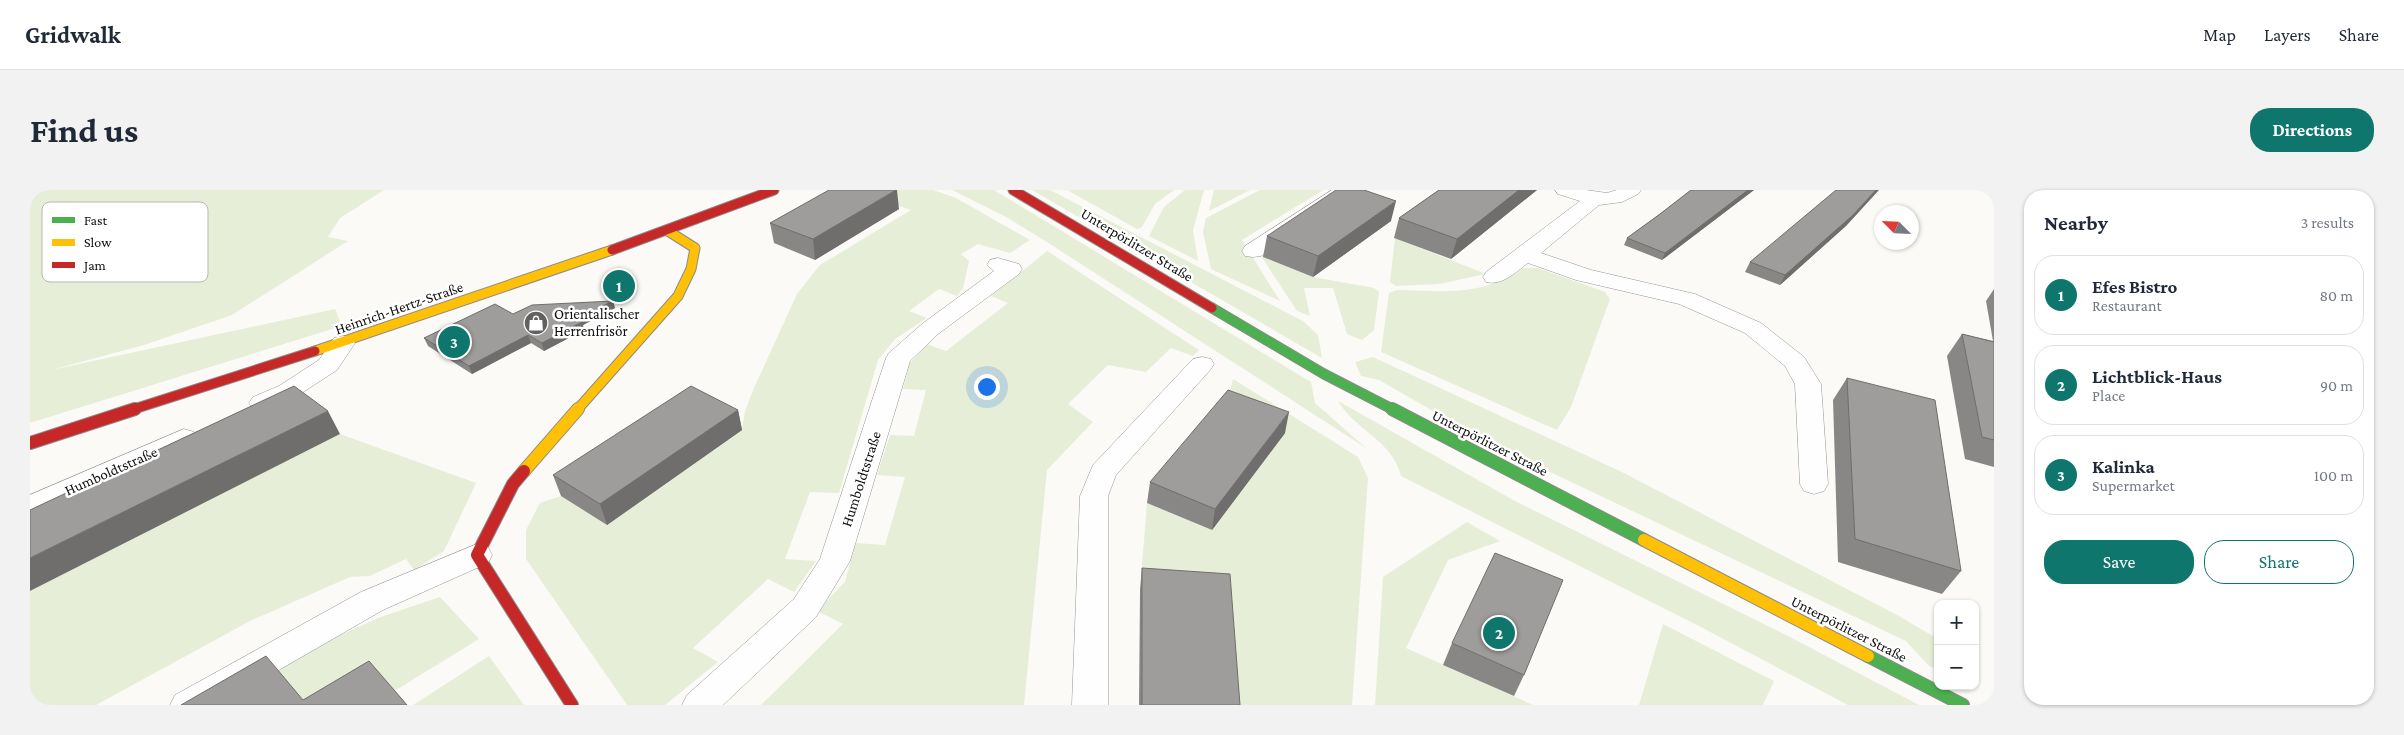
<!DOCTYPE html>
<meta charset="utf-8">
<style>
:root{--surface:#fff;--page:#f2f2f3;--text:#1f2937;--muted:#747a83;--line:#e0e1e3;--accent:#0f766e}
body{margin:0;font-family:"Crimson Pro",serif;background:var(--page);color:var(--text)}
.controls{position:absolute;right:15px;bottom:15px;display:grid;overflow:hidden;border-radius:10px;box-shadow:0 1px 4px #0004}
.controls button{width:45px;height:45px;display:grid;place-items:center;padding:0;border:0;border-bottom:1px solid var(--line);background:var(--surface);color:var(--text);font:25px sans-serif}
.compass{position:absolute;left:1844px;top:15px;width:45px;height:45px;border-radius:50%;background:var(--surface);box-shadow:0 1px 4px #0004;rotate:294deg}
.you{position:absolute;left:956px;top:196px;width:18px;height:18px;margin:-12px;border:4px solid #fff;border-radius:50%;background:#1a73e8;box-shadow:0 0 0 8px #1a73e833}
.badge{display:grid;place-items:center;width:32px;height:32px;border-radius:50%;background:var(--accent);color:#fff;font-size:16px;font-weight:700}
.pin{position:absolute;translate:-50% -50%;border:2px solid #fff;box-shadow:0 1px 5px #0006}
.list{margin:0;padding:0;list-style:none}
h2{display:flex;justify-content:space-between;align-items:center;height:65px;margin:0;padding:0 20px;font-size:21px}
h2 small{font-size:16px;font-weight:400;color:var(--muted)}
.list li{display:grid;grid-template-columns:32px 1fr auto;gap:15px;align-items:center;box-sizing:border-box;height:80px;margin:0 10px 10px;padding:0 10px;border:1px solid var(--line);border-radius:20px}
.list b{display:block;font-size:19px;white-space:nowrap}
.list p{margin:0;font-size:16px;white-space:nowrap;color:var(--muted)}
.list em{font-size:16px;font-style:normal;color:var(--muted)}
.actions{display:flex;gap:10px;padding:15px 20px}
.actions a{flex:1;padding:11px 0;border:1px solid var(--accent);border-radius:20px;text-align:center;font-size:18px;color:var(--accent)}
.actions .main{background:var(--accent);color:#fff}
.map{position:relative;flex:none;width:1964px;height:515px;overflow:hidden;border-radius:20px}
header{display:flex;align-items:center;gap:30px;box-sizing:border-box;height:70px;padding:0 25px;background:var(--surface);border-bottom:1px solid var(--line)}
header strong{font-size:24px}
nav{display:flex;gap:28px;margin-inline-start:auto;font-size:18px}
.intro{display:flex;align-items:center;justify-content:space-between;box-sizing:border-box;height:120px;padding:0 30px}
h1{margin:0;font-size:35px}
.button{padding:12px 22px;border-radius:20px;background:var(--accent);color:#fff;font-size:18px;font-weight:700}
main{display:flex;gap:30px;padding:0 30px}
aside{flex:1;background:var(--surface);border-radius:20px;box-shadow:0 1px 4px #0004}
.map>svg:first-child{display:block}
</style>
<header>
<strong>Gridwalk</strong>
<nav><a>Map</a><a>Layers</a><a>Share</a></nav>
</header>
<div class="intro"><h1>Find us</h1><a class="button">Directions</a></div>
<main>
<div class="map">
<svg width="1964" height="515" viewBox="0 0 1964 515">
<rect width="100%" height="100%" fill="#fbfaf6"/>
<path fill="#e6eed8" d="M0,0h354l-44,28 -12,19 20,4 -116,74 -88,30 -93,25 284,-61 7,17 -312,97z
M824,0h79l23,8 74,42 -20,13 -32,-9 -17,10 8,7 -6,27 -6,8 -18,-7 -30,22 18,7 -32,21 -17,21 -39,133 -29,-1 -25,67 31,2 -22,31 -26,-13 -75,69 25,14 -53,43h-38l-101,-146v-29l14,-27 21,-7 46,29 135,-95 3,-19 9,-23 43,-94 23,-29 91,-55z
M922,0h42l317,192 4,21 51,45 -316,-204 -42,-26z
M1002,0h18l253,131 15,14 4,23z
M1037,0h107l-19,14 -13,23 -5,2z
M1155,0h19l-11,40 5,31 -49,-25 15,-29z
M1184,0h36l-41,21z
M1230,0h63l-81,50 38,61 -69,-32 -8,-37 3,-14z
M1365,48l91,36 -47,10 -43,2 -6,-4z
M1017,61l152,99 -6,6 -22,-8 -25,24 -38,-7 -40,39 25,18 -46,48 -23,235h-263l82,-81 -26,-13 28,-29 11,-39 29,2 20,-68 -28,-2 13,-40 24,1 12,-46 -23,-1 7,-26 17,-19 19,7 62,-48 -17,-7z
M1231,66l52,21 61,11 5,4 -5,38 -12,10 -15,-6 -14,-46h-29l6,28 -13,-5z
M1492,78h16l67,24 5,7 -39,108 -14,23 -176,-78 8,-59 8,-3c47,1 85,7 125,-22z
M1343,167l249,115 275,143 41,24v30l-9,-3 -23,-25 -419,-199 -108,-62 -18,-4 -6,-14z
M1203,189l125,78 10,21 -16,227h-118l-94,-115 7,-87 65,27 13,-120z
M1308,211l177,100 275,136 129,68h-71l-149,-79 -298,-150c-8,-35 -46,-46 -63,-75z
M310,244l136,49 -32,68 -30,19 -8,-11 -36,17 -20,1 -100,44 -154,84h-66v-114z
M1437,332l33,19 -52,19 -42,88 127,57h-158l8,-128z
M410,407l39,42 -88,54 -88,12 -21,-25 -7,-15 103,-47z
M1633,434l111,57 -11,24h-124z
M459,466l35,49h-111z"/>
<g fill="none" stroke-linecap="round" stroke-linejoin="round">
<g stroke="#959593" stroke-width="1">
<path id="street" d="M1302,0h28l-3,4 -11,4 -85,58 -8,1 -8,-1 -3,-5 3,-5z
M1525,0h31l21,3 10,-3h24l-3,4 -16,8 -23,3 -58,48 50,17 104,24 66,29 43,34 17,27 7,100 -4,7 -10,3 -10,-3 -4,-7 -5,-100 -10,-18 -40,-33 -66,-29 -103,-24 -48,-17c-13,9 -25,23 -42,19l-3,-5 3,-5 94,-71 -22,-7z
M968,68l21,6 3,5 -3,5 -81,60 -28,27 -60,200 -34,56 -93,88h-41l5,-10 107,-96 26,-40 66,-201 3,-5 33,-29 72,-53 -7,-6 3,-5z
M313,146l9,2 3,5 -18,27 -40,26 -26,13 -9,2 -9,-2 -4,-6 4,-6 26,-11 40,-26 15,-22z
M1172,167l9,2 3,5 -3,5 -95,106 -8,21v209h-36l8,-209 13,-31 100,-106z
M154,239l10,3 4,6 -4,6 -164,73v-22z
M447,354l11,3 4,8 -4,8 -105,47 -165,95h-48l5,-10 186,-103z"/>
</g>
<g stroke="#8c8b8a" stroke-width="11">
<path id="fast-far1" d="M1182,118l112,66 70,36"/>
</g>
<g stroke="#8c8b8a" stroke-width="14">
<path id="fast" d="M1362,219l252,131
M1838,466l95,49"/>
</g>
<g stroke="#8c8b8a" stroke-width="11">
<path id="slow-far1" d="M285,161l297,-101
M547,220l101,-114 13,-27 4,-21 -27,-17"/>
</g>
<g stroke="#8c8b8a" stroke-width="14">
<path id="slow" d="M494,281l54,-62
M1614,350l224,116"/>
</g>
<g stroke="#8c8b8a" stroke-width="11">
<path id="jam-far1" d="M983,0l199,118
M582,60l162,-60
M101,220l184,-59"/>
</g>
<g stroke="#8c8b8a" stroke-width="14">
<path id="jam" d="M0,253l105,-34
M494,281l-11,13 -36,71 95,150"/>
</g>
<use href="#street" fill="#fefefe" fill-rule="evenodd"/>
<use href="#fast-far1" stroke="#4caf50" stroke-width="9"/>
<use href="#fast" stroke="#4caf50" stroke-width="12"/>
<use href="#slow-far1" stroke="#ffc107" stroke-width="9"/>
<use href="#slow" stroke="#ffc107" stroke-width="12"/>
<use href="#jam-far1" stroke="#c62828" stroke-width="9"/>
<use href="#jam" stroke="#c62828" stroke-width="12"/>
</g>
<path fill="#898785" d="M1409,0h98l-86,69 -57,-21 5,-20z
M1661,0h63l-92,70 -38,-15 3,-7 33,-24z
M869,19l-84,51 -41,-17 -4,-20z
M1361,31l-78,56 -50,-20 4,-21z
M1817,35l-67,60 -35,-13 5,-10z
M1964,99v178l-29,-8 -18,-103 15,-22 31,7 -7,-40z
M583,111l2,7 -32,17 1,5 -40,21 -13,-8 -59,31 -44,-28 -4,-8 89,-24z
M1817,188l114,193 -19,23 -104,-32 -5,-162z
M708,220l4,20 -135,95 -46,-29 -8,-21z
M1255,243l-73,97 -65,-27 3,-21z
M1112,378l98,137h-101l1,-115z
M1422,453l72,32 -10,21 -71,-31z"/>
<path fill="#6f6e6c" d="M866,0h1l2,19 -84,51 -2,-21z
M1489,0h18l-86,69 6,-20z
M1718,0h6l-92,70 3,-7z
M1846,0h3l-32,35 -67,60 5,-10z
M1366,11l-5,20 -78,56 5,-21z
M583,111l2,7 -32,17 1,5 -40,21 -2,-8 35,-24z
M498,145l3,8 -59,31 -3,-8z
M708,220l4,20 -135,95 -7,-21z
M298,221l12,23 -310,157v-33z
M1259,222l-4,21 -73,97 3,-21z"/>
<path fill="#9f9d9b" stroke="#6f6e6c" d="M799,0h67l-83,49 -43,-16z
M1306,0h28l32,11 -78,55 -51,-20z
M1409,0h80l-62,49 -58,-21z
M1661,0h57l-83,63 -38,-15 33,-24z
M1806,0h40l-23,25 -68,60 -35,-13z
M583,111l-36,18 5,3 -40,21 -14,-8 -59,31 -45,-28 71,-34 18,10 19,-9z
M1932,144l32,8v98l-12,-3z
M1817,188l88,22 26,171 -106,-32z
M264,196l34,25 -298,147v-48z
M661,196l47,24 -138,94 -47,-29z
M1198,200l61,22 -74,97 -65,-27z
M1465,363l68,27 -39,95 -72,-32z
M1112,378l88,6 10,131h-98z
M236,466l37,44 66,-39 38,44h-226z"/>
<defs>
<g id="shop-disc" transform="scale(1.25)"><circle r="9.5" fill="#626160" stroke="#fff"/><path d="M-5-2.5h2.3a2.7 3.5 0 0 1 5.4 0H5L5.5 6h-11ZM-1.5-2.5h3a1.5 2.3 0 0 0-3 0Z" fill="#fff"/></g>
</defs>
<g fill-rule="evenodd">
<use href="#shop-disc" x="506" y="133"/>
</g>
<g text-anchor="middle" stroke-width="5" stroke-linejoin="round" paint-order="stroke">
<g font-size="15" fill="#0f0f0f" stroke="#fff">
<text transform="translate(1107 55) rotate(31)" y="5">Unterpörlitzer Straße</text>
<text transform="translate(369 118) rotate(-19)" y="5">Heinrich-Hertz-Straße</text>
<text transform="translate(1460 253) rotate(27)" y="5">Unterpörlitzer Straße</text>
<text transform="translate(81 281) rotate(-24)" y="5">Humboldtstraße</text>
<text transform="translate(831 289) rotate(-72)" y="5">Humboldtstraße</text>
<text transform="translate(1819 439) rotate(27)" y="5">Unterpörlitzer Straße</text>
</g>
<g font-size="15" fill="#0f0f0f" stroke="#fff" text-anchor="start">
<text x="524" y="129">Orientalischer<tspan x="524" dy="17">Herrenfrisör</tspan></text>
</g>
</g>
<rect x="12" y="12" width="166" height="80" rx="8" fill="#fff" stroke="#b7b7b7" stroke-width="1"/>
<rect x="22" y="27" width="23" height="6" fill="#4caf50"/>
<rect x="22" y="49" width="23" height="7" fill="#ffc107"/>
<rect x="22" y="72" width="23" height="6" fill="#c62828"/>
<g font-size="14" fill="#0f0f0f">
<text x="54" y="35">Fast</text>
<text x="54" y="57">Slow</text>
<text x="54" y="80">Jam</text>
</g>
</svg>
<div class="controls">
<button>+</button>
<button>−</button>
</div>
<svg class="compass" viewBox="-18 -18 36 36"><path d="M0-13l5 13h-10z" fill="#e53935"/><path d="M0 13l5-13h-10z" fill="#747a83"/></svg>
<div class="you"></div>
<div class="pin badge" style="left:589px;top:96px">1</div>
<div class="pin badge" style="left:1469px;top:443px">2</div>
<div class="pin badge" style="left:424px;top:152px">3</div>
</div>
<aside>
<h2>Nearby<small>3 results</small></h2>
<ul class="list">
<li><span class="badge">1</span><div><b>Efes Bistro</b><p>Restaurant</p></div><em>80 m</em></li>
<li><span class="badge">2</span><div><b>Lichtblick-Haus</b><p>Place</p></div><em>90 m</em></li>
<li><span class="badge">3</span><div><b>Kalinka</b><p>Supermarket</p></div><em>100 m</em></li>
</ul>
<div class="actions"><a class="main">Save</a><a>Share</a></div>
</aside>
</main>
